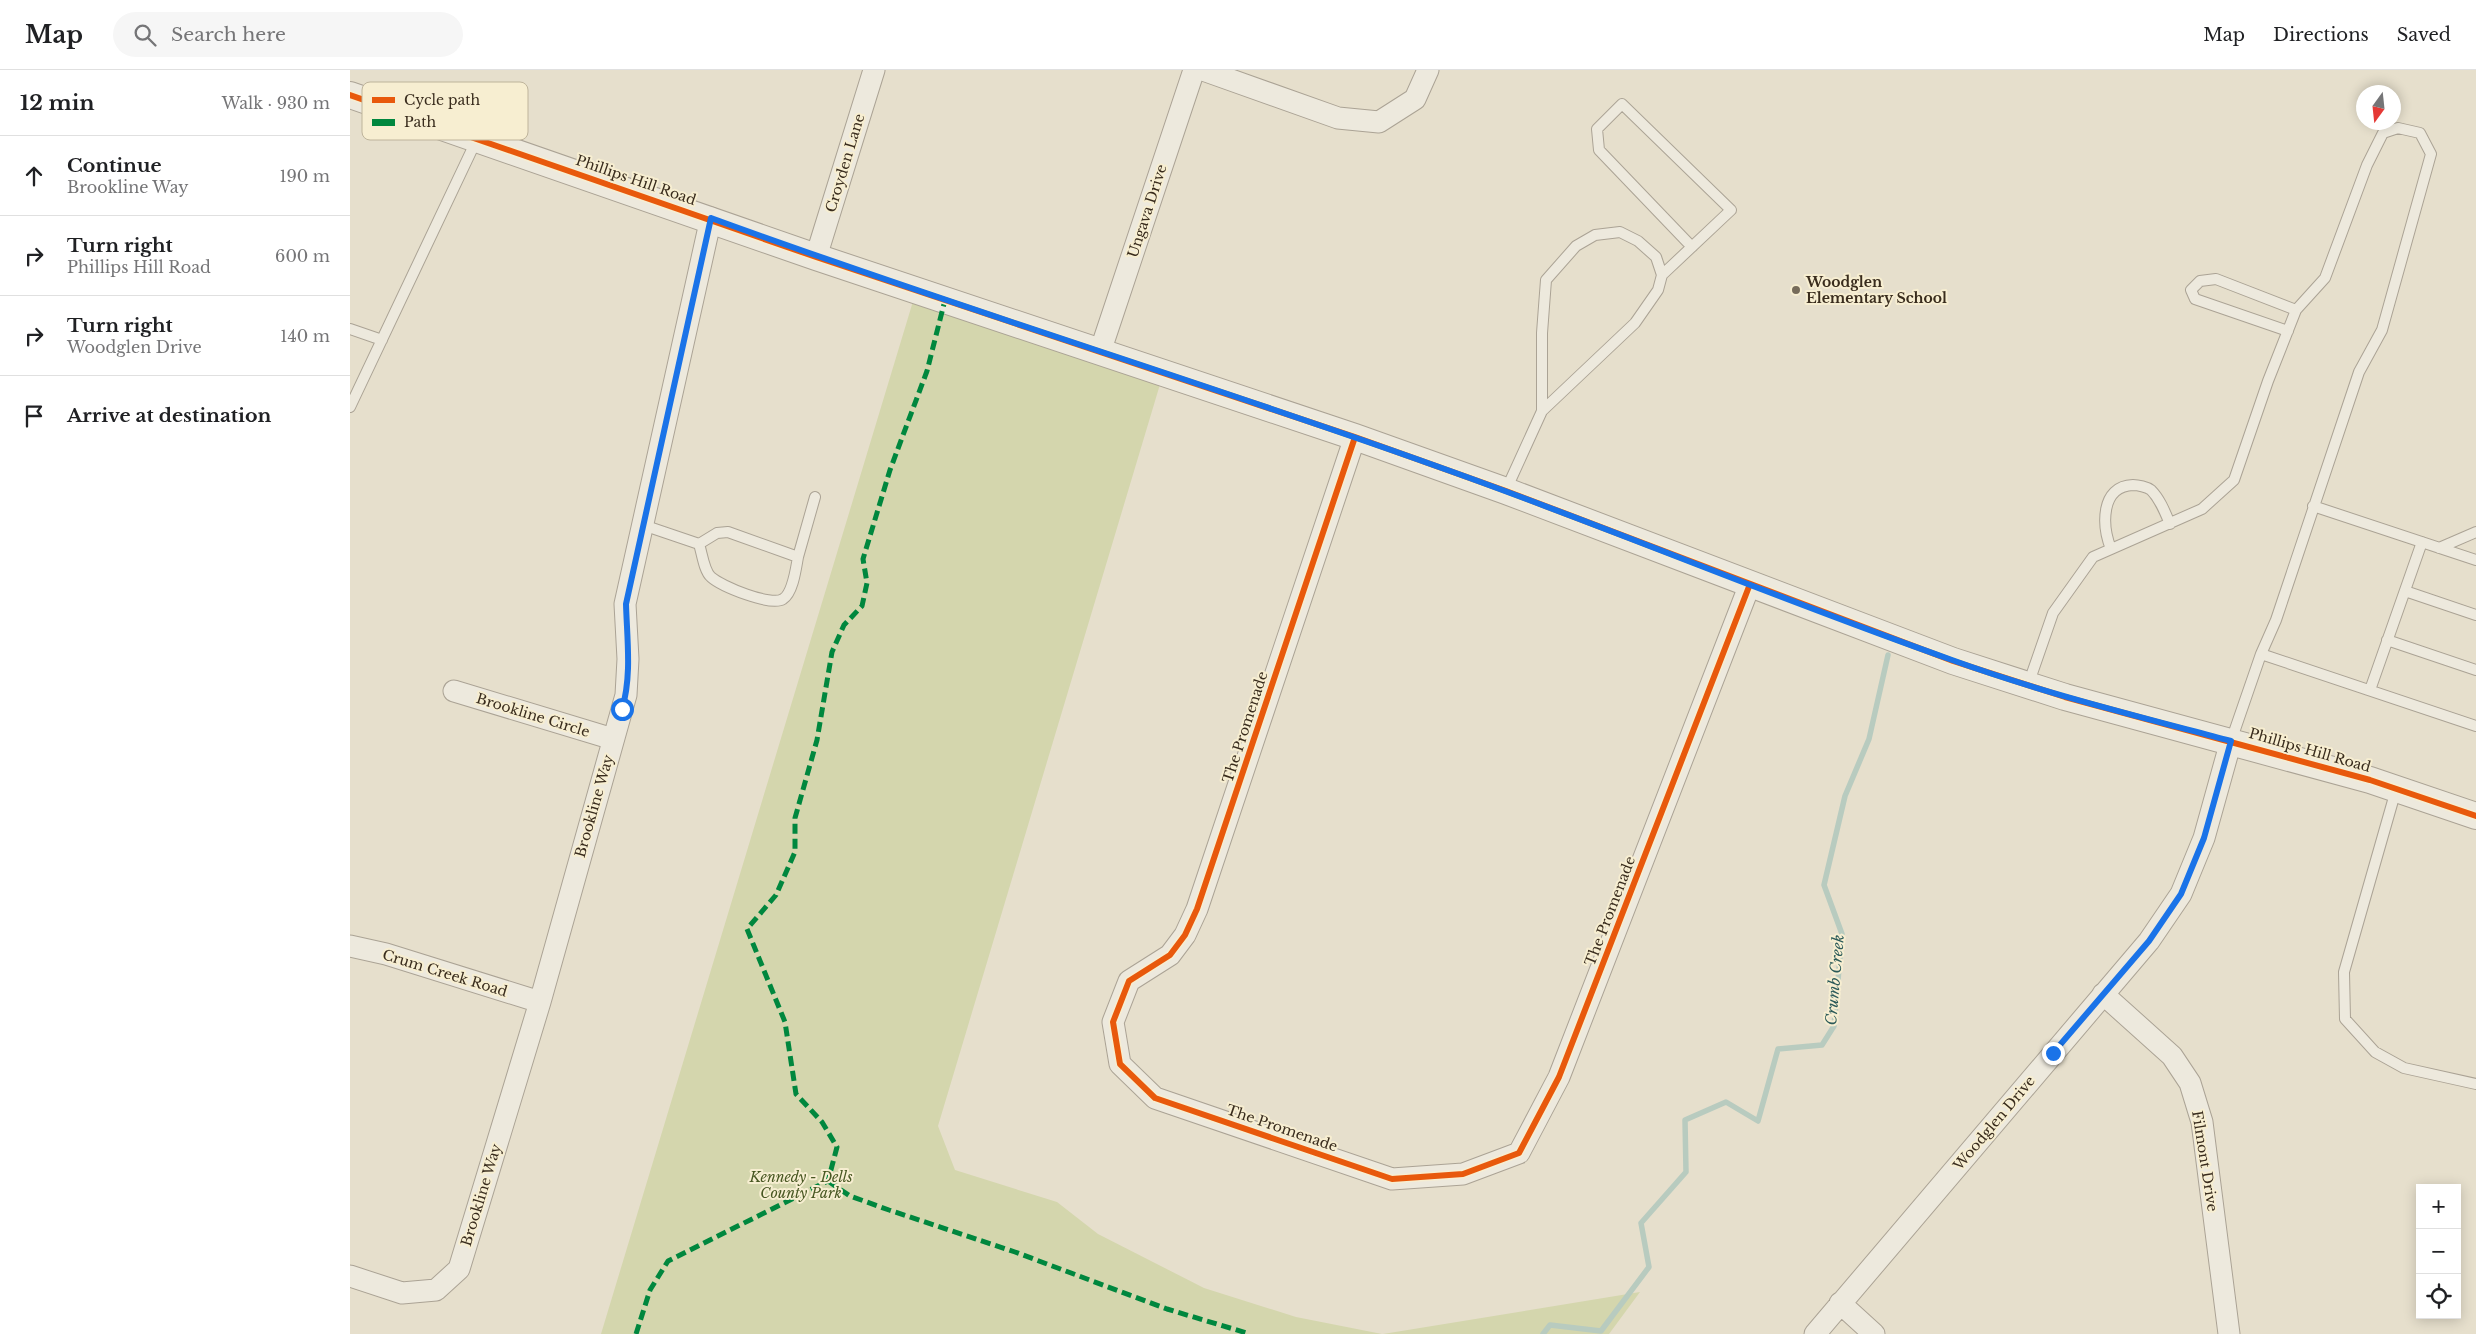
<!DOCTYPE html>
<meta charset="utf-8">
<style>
:root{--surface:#fff;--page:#f6f6f6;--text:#202124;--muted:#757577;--line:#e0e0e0}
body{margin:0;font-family:"Libre Baskerville",serif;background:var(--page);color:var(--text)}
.controls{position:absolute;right:15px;bottom:15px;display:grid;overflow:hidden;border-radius:0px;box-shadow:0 2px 12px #0003}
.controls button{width:45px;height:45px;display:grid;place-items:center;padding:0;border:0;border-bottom:1px solid var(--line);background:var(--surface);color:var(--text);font:25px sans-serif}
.compass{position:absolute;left:2006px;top:15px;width:45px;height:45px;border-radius:50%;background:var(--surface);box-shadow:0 2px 12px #0003;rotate:195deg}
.stop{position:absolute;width:15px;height:15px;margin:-11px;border:4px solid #1a73e8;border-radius:50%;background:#fff}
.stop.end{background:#1a73e8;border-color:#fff;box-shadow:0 1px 5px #0008}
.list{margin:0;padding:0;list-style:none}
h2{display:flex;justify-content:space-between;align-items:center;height:65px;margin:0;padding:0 20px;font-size:21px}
h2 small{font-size:16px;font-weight:400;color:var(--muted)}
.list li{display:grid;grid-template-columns:32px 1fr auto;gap:15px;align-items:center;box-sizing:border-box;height:80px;padding:0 20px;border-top:1px solid var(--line)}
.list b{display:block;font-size:19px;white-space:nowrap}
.list p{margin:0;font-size:16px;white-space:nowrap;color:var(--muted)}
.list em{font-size:16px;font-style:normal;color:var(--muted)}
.icon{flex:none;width:28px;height:28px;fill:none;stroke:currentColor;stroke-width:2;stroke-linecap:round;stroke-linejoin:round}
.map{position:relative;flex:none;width:2126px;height:1264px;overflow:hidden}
header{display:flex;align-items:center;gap:30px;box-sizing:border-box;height:70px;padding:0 25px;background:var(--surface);border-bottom:1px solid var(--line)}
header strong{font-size:24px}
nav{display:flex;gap:28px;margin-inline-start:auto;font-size:18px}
.search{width:350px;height:45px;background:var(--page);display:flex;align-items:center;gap:12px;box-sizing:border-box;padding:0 18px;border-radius:28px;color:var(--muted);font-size:19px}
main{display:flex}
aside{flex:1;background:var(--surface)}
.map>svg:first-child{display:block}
</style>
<header>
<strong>Map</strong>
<div class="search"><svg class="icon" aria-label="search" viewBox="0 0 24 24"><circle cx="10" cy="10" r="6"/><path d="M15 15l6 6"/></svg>Search here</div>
<nav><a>Map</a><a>Directions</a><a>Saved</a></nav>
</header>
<main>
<aside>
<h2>12 min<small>Walk · 930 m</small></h2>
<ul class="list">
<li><svg class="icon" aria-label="ahead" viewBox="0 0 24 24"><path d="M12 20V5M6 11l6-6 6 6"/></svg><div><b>Continue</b><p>Brookline Way</p></div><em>190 m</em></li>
<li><svg class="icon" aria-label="right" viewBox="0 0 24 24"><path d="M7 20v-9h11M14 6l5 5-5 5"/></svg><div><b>Turn right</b><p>Phillips Hill Road</p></div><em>600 m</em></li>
<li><svg class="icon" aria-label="right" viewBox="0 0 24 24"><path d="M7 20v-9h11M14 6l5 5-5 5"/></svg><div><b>Turn right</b><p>Woodglen Drive</p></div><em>140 m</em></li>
<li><svg class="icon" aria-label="arrive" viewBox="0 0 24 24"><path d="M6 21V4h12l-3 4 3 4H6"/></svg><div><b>Arrive at destination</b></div></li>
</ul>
</aside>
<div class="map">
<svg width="2126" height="1264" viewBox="0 0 2126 1264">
<rect width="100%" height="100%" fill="#e6dfcc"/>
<path fill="#d4d6ad" d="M564,228l247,83 -223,745 17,44 102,32 41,32 106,54 92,29 86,17h-781z
M1290,1222l-31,42h-226z"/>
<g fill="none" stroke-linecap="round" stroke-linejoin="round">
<path stroke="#b8cbbf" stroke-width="5.5" d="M1193,1264l7,-9 51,6 48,-64 -8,-44 45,-51 -1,-52 41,-18 32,19 20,-72 44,-4 12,-19 8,-92 -18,-49 21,-89 24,-57 19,-84"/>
<g stroke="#aba395" stroke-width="12">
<path id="service" d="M1312,205l69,-65 -109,-106 -25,25 2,21 93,97
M0,259l32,11
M1938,261l-93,-32 -4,-9 9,-9 16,-2 80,31
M0,337l127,-268
M1156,420l36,-79 93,-88 23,-33 4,-15 -6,-18 -18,-16 -18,-9 -25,3 -19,11 -30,34 -4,53v78
M1963,436l163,54
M293,455l56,19 18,-11 11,-1 70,25c-2,11 -5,36 -15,42 -12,8 -62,-13 -72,-22 -7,-6 -9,-24 -12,-33
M2089,478l37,-16
M1761,479c-9,-23 -11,-63 22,-64 5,0 14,2 18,5 9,9 14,22 19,34
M448,487l17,-60
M2055,521l71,24
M2037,570l89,30
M1911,584l215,72
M1678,615l25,-72 40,-56 109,-48 32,-29 34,-99 28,-71 29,-32 42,-113 16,-32 15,-5 22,5 11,21 -49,176 -23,42 -83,248 -15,34 -30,87
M2020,620l52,-148
M2046,720l-52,182 1,47 30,33 29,16 72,16"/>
</g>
<g stroke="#aba395" stroke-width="23">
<path id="minor" d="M853,0l135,48 41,4 36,-23 13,-29
M466,187l58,-187
M750,282l94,-282
M1005,367l-158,472 -12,26 -15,20 -41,26 -16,41 7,42 35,34 237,81 71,-5 56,-21 40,-76 191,-493
M104,621l159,48
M0,876l36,8 154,48
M1753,924l69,62 18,27 12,39 27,212
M0,1206l52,17 34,-3 23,-21 81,-267 86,-307 2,-36 -3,-55 86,-386
M1490,1233l34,31
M1465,1264l334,-393 32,-47 23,-56 27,-97"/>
</g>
<g stroke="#aba395" stroke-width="28">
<path id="tertiary" d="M0,25l466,162 539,180 151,54 447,170 112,36 305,83 106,36"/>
</g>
<use href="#service" stroke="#ede9dd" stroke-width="10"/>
<use href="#minor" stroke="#ede9dd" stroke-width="21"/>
<use href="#tertiary" stroke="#ede9dd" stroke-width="26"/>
<path stroke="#00873e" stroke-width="5" stroke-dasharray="10 5" stroke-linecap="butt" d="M478,1111l22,15 39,14 126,42 152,57 83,25
M286,1264l14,-44 18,-29 160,-80 9,-34 -15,-25 -26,-28 -11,-72 -38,-93 29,-34 19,-43v-34l22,-78 15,-88 12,-27 18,-19 5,-23 -4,-24 27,-89 37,-99 18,-71"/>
<g stroke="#f7eed1" stroke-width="9">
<path id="cycleway" d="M0,25l466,162 539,180 151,54 447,170 112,36 305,83 106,36
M1005,367l-158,472 -12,26 -15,20 -41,26 -16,41 7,42 35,34 237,81 71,-5 56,-21 40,-76 191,-493"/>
</g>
<use href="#cycleway" stroke="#e8590c" stroke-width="6"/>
</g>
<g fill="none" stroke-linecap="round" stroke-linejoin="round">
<path stroke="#1a73e8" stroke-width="6" d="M272,639c10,-33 5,-70 4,-105l85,-386c246,90 496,165 742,254 167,60 331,129 499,188 91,33 185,56 279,81l-27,97 -23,56 -32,47 -96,112"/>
</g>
<circle fill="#766b5a" stroke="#f7eed1" stroke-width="2" cx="1446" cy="220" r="5"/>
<g text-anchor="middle" stroke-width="4" stroke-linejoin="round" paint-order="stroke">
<g font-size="14" fill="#392c1d" stroke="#f7eed1">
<text transform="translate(495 93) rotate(-73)" y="5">Croyden Lane</text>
<text transform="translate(286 110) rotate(19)" y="5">Phillips Hill Road</text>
<text transform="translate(797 141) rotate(-72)" y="5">Ungava Drive</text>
<text transform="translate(183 645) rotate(17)" y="5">Brookline Circle</text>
<text transform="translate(895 657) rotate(-72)" y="5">The Promenade</text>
<text transform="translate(1960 680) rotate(16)" y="5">Phillips Hill Road</text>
<text transform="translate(244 736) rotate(-74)" y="5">Brookline Way</text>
<text transform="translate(1260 841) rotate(-69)" y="5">The Promenade</text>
<text transform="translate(95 903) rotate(17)" y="5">Crum Creek Road</text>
<text transform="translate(1644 1053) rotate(-50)" y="5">Woodglen Drive</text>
<text transform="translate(932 1058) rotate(19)" y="5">The Promenade</text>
<text transform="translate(1855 1091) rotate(81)" y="5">Filmont Drive</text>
<text transform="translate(131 1125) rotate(-73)" y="5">Brookline Way</text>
</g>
<g font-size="14" font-weight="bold" fill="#392c1d" stroke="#f7eed1" text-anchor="start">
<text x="1456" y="217">Woodglen<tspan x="1456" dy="16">Elementary School</tspan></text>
</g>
<g font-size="14" font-style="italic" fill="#485722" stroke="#f7eed1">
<text x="451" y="1112">Kennedy - Dells<tspan x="451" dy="16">County Park</tspan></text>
</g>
<g font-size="15" font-style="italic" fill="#2b5a59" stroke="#f7eed1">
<text transform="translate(1485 910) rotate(-85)" y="5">Crumb Creek</text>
</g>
</g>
<rect x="12" y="12" width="166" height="58" rx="8" fill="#f7eed1" stroke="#beb49b" stroke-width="1"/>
<rect x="22" y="27" width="23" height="6" fill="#e8590c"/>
<rect x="22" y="49" width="23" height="7" fill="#00873e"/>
<g font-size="14" fill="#392c1d">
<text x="54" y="35">Cycle path</text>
<text x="54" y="57">Path</text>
</g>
</svg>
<div class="controls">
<button>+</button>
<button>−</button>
<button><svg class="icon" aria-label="locate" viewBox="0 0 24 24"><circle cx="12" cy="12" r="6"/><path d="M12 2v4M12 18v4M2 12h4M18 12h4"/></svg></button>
</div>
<svg class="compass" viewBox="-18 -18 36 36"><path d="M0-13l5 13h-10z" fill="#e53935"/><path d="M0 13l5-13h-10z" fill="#757577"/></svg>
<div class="stop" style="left:272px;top:639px"></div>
<div class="stop end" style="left:1703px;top:983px"></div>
</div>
</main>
